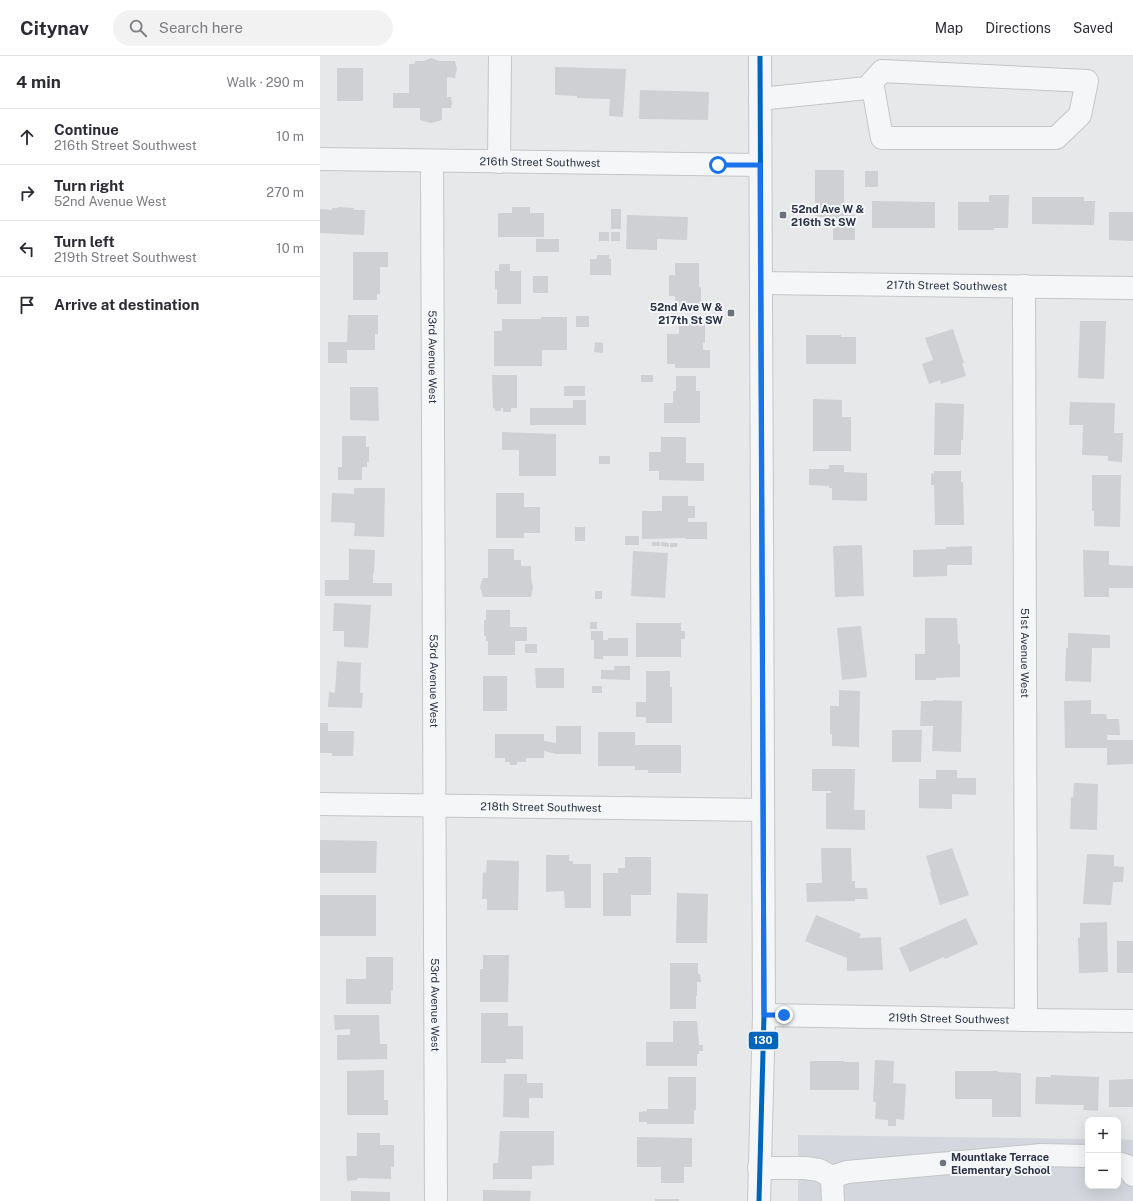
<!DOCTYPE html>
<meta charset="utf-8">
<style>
:root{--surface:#fff;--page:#f2f2f3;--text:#2b2b33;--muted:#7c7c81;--line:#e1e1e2}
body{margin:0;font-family:"Public Sans",sans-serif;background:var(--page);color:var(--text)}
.controls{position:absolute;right:12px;bottom:12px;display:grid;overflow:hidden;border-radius:8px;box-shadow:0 4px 16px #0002}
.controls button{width:36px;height:36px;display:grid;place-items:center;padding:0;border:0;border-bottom:1px solid var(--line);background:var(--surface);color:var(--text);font:20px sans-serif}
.stop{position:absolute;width:12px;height:12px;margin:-9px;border:3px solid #1a73e8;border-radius:50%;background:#fff}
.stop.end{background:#1a73e8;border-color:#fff;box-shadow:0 1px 4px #0008}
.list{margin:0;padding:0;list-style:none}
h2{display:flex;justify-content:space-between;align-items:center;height:52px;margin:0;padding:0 16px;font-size:17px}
h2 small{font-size:13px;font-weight:400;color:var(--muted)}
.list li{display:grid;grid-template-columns:26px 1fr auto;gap:12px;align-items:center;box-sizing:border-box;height:56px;padding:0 16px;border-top:1px solid var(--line)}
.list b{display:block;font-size:15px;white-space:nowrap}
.list p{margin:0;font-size:13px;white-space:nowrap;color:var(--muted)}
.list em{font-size:13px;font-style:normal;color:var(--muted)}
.icon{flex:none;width:22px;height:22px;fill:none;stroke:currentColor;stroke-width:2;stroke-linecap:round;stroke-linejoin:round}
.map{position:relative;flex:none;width:813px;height:1145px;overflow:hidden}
header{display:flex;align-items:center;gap:24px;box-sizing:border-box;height:56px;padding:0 20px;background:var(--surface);border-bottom:1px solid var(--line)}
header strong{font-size:19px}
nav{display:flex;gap:22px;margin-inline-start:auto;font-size:14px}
.search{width:280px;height:36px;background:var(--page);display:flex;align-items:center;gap:10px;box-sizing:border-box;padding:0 14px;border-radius:22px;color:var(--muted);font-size:15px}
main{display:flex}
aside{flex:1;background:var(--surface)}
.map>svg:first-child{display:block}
</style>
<header>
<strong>Citynav</strong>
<div class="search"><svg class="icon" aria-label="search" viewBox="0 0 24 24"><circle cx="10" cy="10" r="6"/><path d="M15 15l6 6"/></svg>Search here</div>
<nav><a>Map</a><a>Directions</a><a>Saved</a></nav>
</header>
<main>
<aside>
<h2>4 min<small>Walk · 290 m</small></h2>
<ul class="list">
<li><svg class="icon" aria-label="ahead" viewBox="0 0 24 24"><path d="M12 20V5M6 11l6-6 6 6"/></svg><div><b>Continue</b><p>216th Street Southwest</p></div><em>10 m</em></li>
<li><svg class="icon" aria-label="right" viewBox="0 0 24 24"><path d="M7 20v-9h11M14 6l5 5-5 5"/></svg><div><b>Turn right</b><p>52nd Avenue West</p></div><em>270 m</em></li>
<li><svg class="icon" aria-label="left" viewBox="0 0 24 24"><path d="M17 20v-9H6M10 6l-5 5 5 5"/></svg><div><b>Turn left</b><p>219th Street Southwest</p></div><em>10 m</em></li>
<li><svg class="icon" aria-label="arrive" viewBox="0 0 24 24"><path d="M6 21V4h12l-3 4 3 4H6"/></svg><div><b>Arrive at destination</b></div></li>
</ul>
</aside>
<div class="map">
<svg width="813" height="1145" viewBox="0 0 813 1145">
<rect width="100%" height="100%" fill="#e6e8ea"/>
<path fill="#d4d7dd" d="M478,1079l290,4v47h30v-47l15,1v61h-335z"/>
<path fill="#ced0d3" d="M111,2l8,3h16l2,8 -2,9 -8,-1v20h4l1,6 -1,5h-9v12l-11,3 -11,-3v-12h-27v-15h16v-29h6v-3h9z
M235,11l71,2 -3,48 -14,-1 1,-17 -33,-1v-2l-22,-1z
M17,12h26v33h-26z
M320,34l69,2 -1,28 -69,-1z
M495,114h29v45h11v25h-22v-23h-18z
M545,115h13v16h-13z
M669,139h20l-1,33h-14v2h-36v-28h31z
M712,141h52v4h11l-1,24 -62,-1z
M552,145l63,1v26h-63z
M18,151l16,1v2h11l-1,25 -44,-2v-24l12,1v-2h6z
M192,151h18v6h14v24h-46v-24h14z
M291,153h10v20h-10z
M789,156h24v29l-24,-1z
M307,159l61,2 -1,23 -30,-1v11l-31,-1z
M279,176h10v9h-10z
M291,176h9v9h-9z
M216,183h23v13h-23z
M33,196h35v15h-8v27h-3v6h-24z
M277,199h12v4h2v16h-21v-16h7z
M355,207h24v24h2v21h-26v-12h-6v-21h6z
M179,208h11v7h11v33h-24v-15h-2v-18h4z
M213,220h15v17h-15z
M28,259h30v19h-3v16h-28v13h-19v-21h19z
M256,260h13v11h-13z
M221,261h26v33h-25v16h-48v-35h8v-12h39z
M359,264h26v23h-2v7h7v18h-35v-4h-8v-30h12z
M760,265h26l-2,58 -26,-1z
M633,273l11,34h-2l4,13 -25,8 -1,-4 -11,4 -7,-20 11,-4 -8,-22z
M486,279h35v2h15v27h-50z
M275,286l8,1v10l-9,-1z
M172,319h25v33h-6v4h-8v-4h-2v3h-6v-3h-2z
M321,319h12v7h-12z
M356,320h20v15h4v32h-36v-20h9v-12h3z
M244,330h21v10h-21z
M30,331h28l1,34 -29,-1z
M493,343l29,1v17h9v34h-38z
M253,344h13v25h-56v-17h43z
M750,346l45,1 -1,30h9l-1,29 -14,-1v-5l-26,-1 1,-30h-14z
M615,347l29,1 -1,36h-2v15h-27z
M182,376l54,2v42h-37v-26h-17z
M22,380h24v11h3v15h-2v5h-5v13h-24v-13h4z
M341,381h25v26h18v18l-45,-1v-9h-10v-19h12z
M279,400h11v8h-11z
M509,409h15v7l23,1v28l-35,-1v-12h-3v-2l-20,-1v-16h20z
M614,415h27v11h2l1,43h-29l-1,-40h-3v-11l3,-1z
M772,419h29l-1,52 -26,-1v-15h-2z
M34,432h31l-1,49 -30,-1 1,-13 -24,-1 1,-29 22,1z
M176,437h28v14h16v26h-16v5h-28z
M342,440h26v10h7v12h-7v4h19v17h-22v-1l-43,1v-28h20z
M255,471h10v14h-10z
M305,480h14v9h-14z
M332,486h8v4h-8z
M341,486l8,1v4l-8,-1z
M350,487h8l-1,4h-7z
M542,489l2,51 -29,1 -2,-51z
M652,490v19h-25v11l-34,1v-27l33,-1v-2z
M29,493l26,1 -1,23h-1v10h19v13h-67v-16h24z
M168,493h26v11h7v6h10v12l2,9 -2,10h-48l-3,-10 3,-9h5z
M763,494l26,1v14l24,1v22h-24v9h-25z
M313,495l35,2 -3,45 -34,-2z
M275,535h7v8h-7z
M14,547l37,2 -3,43 -24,-1v-16h-11z
M166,554h24v17h17v14h-12v14h-27v-14h-2v-5h-2v-16h2z
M605,562h32l1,26h2v33l-24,1v2h-21v-26h10z
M270,566h7v7h-7z
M316,567h45v8h4v8h-4v18h-45z
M541,570l6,51 -25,3 -5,-52z
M271,575h12v9h5v-2h20v18h-25v3h-9v-19h-3z
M748,577l42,2v13h-18l-1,34 -26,-1 1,-33h2z
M205,588h12v9h-12z
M17,605l24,2 -1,30h3l-1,15 -34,-1 1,-15 6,1z
M294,610h16v14l-29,-1v-9h13z
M215,612h29v20h-28z
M326,615h24v16h2v36h-26v-6h-10v-15h10z
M163,620h24v35h-24z
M272,630h10v7h-10z
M519,634l21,1 -1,56 -27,-1v-12h-2v-28h9z
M613,644l29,1 -1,51 -29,-1 1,-25h-13l1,-25h12z
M771,644v14h15l1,5h12l1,16h-13v5h26v24l-26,1v-17h-42l-1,-47z
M0,667h8v8h26l-1,25h-21v-3h-12z
M236,670h25v28h-25l-12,-3v7h-18v4h-9v3h-7v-3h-5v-4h-10v-24h49v7l12,2z
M572,674h30l-1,32h-29z
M278,676h37v13h46v28h-33v-3h-13v-4h-37z
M492,713h43l-1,41h11v20l-39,-1v-36h5v-2h-19z
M616,714h21v8h19v17l-24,-1v15l-33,-1v-29h17z
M754,727l24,1 -1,46 -27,-1 1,-32h2z
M0,784l57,1 -1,32h-56z
M501,792h30l1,33h3v7h12l1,11h-13v2l-48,1 -1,-19h16z
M632,792l17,47 -29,10 -10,-32 1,-1 -5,-16z
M767,798l27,1v11l10,1 -1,15h-10l-2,23 -28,-1z
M226,799h23v6h4v3h18v44h-26l-1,-17 -18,1z
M305,801h26v38h-20v21h-28v-43h15v-5h7z
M167,804l32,1 -1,49h-31v-11h-5l1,-27 3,1z
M357,837l31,1 -1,49h-31z
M0,839h56v41h-56z
M496,859l45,19 -2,4 22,-1 2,33 -36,1v-13l-42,-17z
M646,862l12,26 -33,15 -1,-2 -34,15 -11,-24z
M787,866l1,50 -29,1 -1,-35 2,-1v-14z
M797,885h16v32h-16z
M163,899h26l-1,47h-28v-33h3z
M46,901h27v33l-2,1v13h-45v-25h20z
M350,907h28v11h2l1,8h-4v14h-1v13h-26z
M161,957h27v13h15v33h-17v4h-25z
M14,959h45l1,29h7v15l-50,1v-25h13v-6l-15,1z
M353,965h24l2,24h4v6h-4v3h-2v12h-51v-24h27z
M555,1004l19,1 -1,22 13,1 -2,36 -8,-1v7h-8v-6l-13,-1 1,-17h-3z
M490,1005h34v1h15v28h-49z
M64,1014v30h4v15h-41v-44z
M635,1015h43v1l23,1v44h-29v-18h-37z
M184,1018h23v9h16v15h-14v20l-26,-1z
M731,1019l48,2 -1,34 -15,-1 1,-5 -49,-1 1,-27h15z
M348,1021h28v33h-2v14h-47v-2h-8v-10l8,-1v-2h21z
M813,1023v28h-24v-27z
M180,1075h54v34l-22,1v13h-39v-16h5z
M37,1077h23v12h14v22h-3v12l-34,-1v2l-10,1 -1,-25h11z
M317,1081l55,1v29h-8v16h-23v-16h-24z
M163,1134l48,1 -1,10h-47z
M31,1135l39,1v9h-39z
M335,1143h24v2h-24z"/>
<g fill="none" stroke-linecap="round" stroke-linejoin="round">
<g stroke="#c4c6c8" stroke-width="24">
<g id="minor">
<path d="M440,43l107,-11 15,-17 205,10 -7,34 -24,23h-174l-10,-56"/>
<path id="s1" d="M0,103l440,6"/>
<path id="s2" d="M112,105l4,1040"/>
<path d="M179,106l1,-106"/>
<path id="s3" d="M441,227l372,5"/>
<path id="s4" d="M704,230l2,734"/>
<path id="s5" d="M0,748l443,6"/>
<path id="s6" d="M444,959l262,5 107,1"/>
<path d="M798,1107l9,3 6,9"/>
<path d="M439,1112h46l14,2 13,7 15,-5 194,-17 47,1"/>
<path d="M512,1121l1,24"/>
<path d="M439,1145l5,-186 -4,-959"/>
</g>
</g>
<use href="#minor" stroke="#f5f6f7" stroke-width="22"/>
<g stroke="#f4f6f9" stroke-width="8">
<path id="bus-1" d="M439,1145l5,-186 -4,-959"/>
</g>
<use href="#bus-1" stroke="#0065bd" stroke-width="5"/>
</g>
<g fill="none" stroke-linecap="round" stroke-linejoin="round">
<path stroke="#1a73e8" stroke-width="5" d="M398,109h42l4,850h20"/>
</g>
<g fill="#6c737f" stroke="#f4f6f9" stroke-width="1.5">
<rect x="459" y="155" width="8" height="8" rx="2"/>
<rect x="407" y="253" width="8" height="8" rx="2"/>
<circle cx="623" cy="1107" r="4"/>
</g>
<g text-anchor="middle" stroke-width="4" stroke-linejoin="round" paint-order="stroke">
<g font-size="11" fill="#2b3445" stroke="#f4f6f9">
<text dy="4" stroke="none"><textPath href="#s1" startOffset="220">216th Street Southwest</textPath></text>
<text dy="4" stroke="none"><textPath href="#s3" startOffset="186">217th Street Southwest</textPath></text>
<text dy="4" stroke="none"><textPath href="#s2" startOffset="196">53rd Avenue West</textPath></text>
<text dy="4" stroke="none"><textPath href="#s4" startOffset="367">51st Avenue West</textPath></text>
<text dy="4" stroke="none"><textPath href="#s2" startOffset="520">53rd Avenue West</textPath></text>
<text dy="4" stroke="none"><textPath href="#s5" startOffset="221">218th Street Southwest</textPath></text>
<text dy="4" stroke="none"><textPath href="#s2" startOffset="844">53rd Avenue West</textPath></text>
<text dy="4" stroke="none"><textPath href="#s6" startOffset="185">219th Street Southwest</textPath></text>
</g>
<g font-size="11" font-weight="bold" fill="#2b3445" stroke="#f4f6f9" text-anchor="start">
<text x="471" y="157">52nd Ave W &amp;<tspan x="471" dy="13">216th St SW</tspan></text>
<text x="403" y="255" text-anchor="end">52nd Ave W &amp;<tspan x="403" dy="13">217th St SW</tspan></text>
<text x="631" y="1105">Mountlake Terrace<tspan x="631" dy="13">Elementary School</tspan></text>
</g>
</g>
<rect stroke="#f4f6f9" stroke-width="1.5" x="428" y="975" width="31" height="19" rx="4" fill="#0065bd"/>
<g font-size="11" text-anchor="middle" font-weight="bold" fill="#fff">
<text x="443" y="988">130</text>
</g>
</svg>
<div class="controls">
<button>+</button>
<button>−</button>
</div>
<div class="stop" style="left:398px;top:109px"></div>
<div class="stop end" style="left:464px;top:959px"></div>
</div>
</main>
